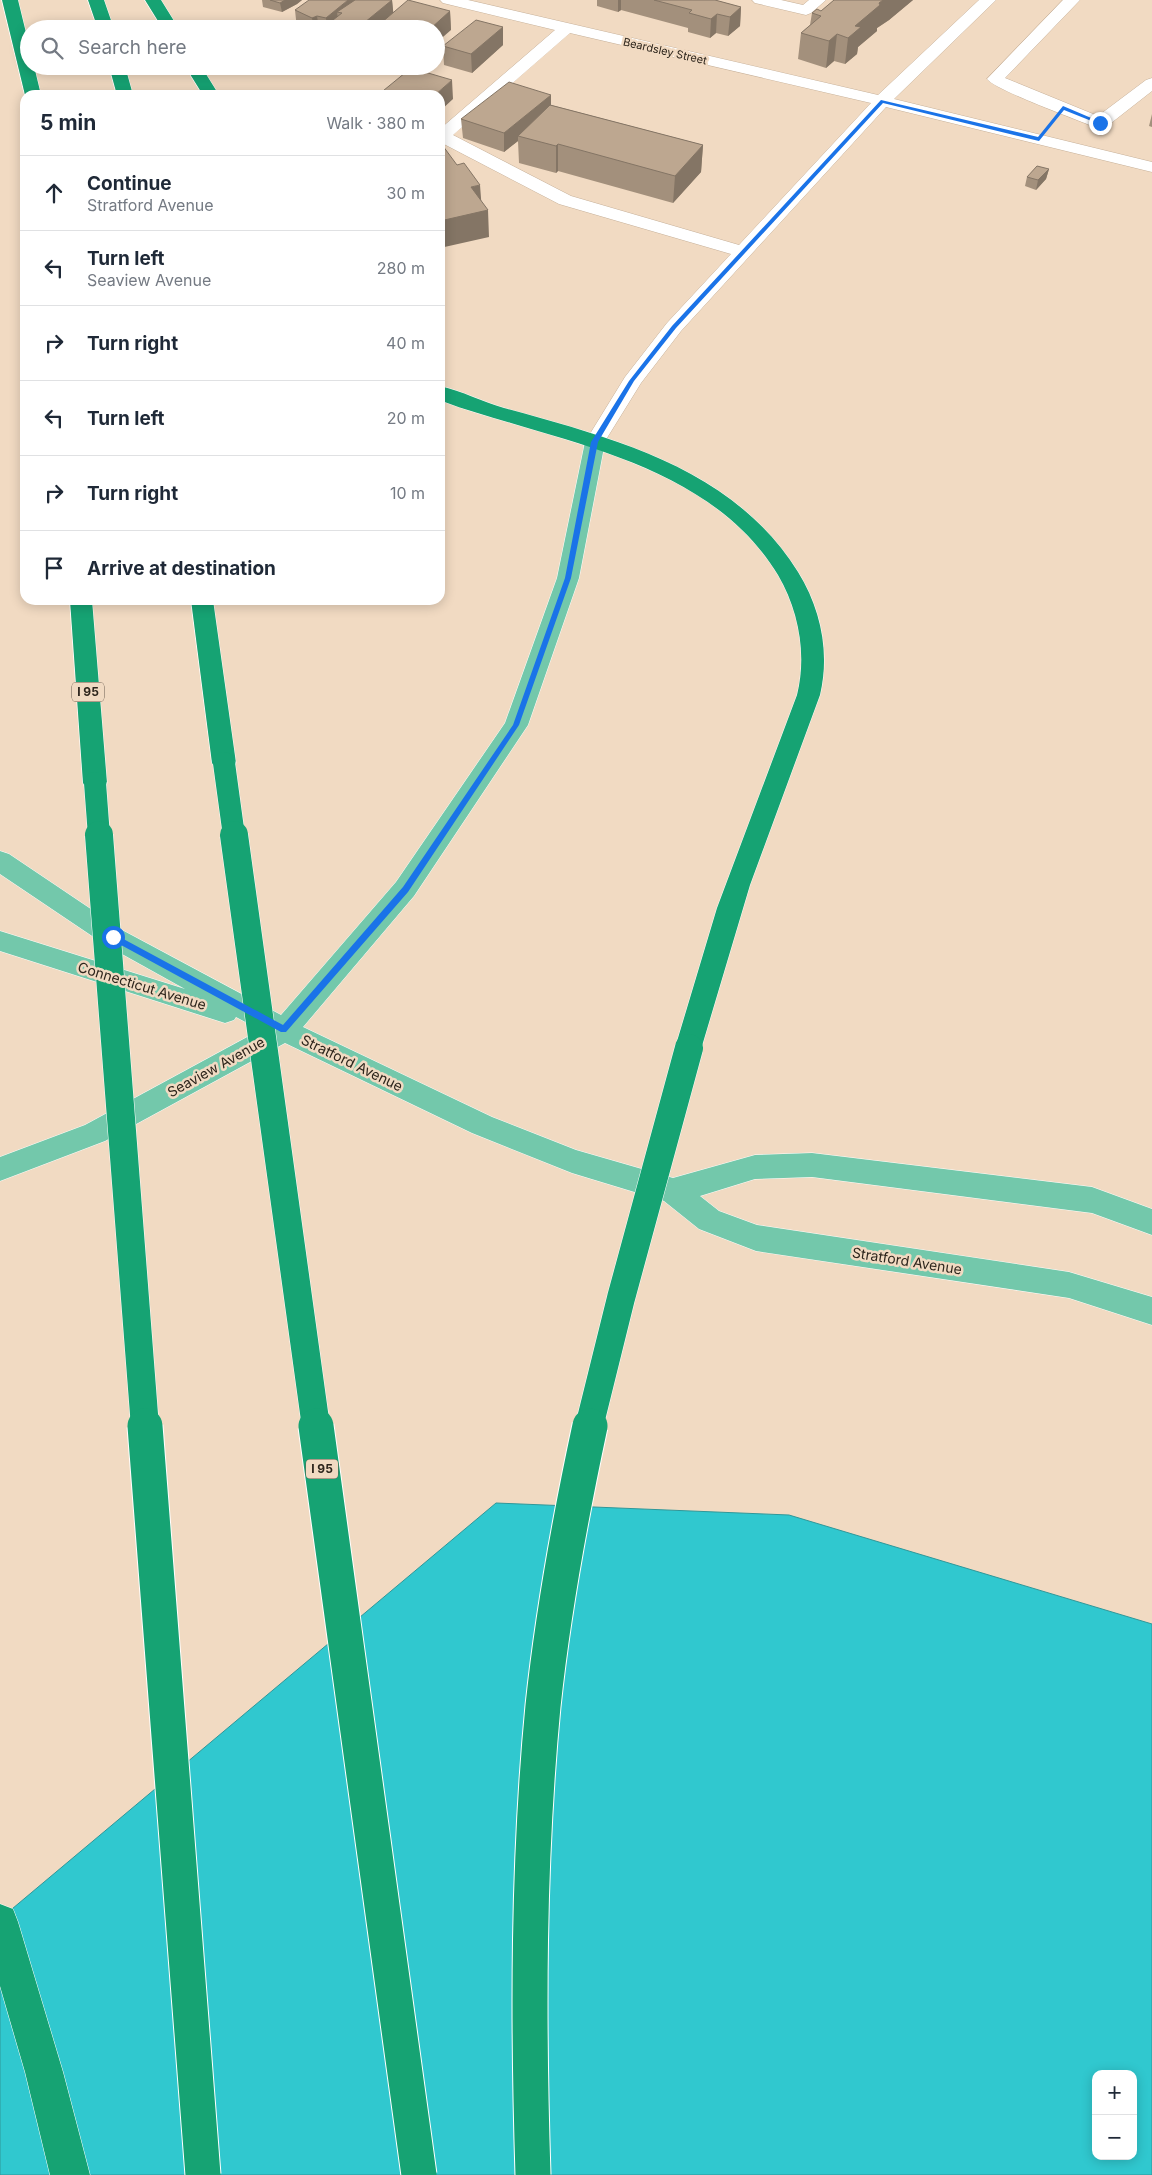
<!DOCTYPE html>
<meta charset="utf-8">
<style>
:root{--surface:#fff;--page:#f6f6f7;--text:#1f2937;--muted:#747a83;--line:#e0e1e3}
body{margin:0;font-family:Inter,sans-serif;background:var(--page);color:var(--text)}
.controls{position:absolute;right:15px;bottom:15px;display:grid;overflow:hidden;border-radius:10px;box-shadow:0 2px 12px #0003}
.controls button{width:45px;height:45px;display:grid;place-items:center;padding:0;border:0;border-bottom:1px solid var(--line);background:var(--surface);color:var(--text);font:25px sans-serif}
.stop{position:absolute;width:15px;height:15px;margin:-11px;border:4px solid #1a73e8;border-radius:50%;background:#fff}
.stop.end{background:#1a73e8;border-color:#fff;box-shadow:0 1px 5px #0008}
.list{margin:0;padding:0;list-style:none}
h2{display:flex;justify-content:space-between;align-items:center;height:65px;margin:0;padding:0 20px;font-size:21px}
h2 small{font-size:16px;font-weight:400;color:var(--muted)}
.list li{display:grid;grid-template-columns:32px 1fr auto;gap:15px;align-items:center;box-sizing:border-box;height:75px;padding:0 20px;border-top:1px solid var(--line)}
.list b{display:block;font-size:19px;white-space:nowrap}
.list p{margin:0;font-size:16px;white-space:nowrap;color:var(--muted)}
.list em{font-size:16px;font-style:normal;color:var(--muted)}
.icon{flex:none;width:28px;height:28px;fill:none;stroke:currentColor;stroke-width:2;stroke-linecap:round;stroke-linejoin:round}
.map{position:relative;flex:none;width:1152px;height:2175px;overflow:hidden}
.search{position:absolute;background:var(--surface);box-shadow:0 2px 12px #0003;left:20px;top:20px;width:425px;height:55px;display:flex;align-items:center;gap:12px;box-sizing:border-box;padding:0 18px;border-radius:28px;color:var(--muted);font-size:19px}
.panel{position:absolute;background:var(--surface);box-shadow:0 2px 12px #0003;left:20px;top:90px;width:425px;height:515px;border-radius:15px}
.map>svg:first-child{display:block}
</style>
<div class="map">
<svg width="1152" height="2175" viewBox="0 0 1152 2175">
<rect width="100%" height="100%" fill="#f1dac2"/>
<path fill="#30c8cf" stroke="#2f9799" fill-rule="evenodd" d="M496,1503l293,12 363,109v551h-1152v-256zM1096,2074h37v82h-37z"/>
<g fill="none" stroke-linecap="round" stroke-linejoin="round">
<g stroke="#c6b099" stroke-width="1">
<path id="minor" d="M440,0h28l410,95 101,-95h17l-102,99 258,63v10l-266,-65 -205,224 -40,52 -39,63 -7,2 -7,-2 -3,-4 40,-65 42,-54 64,-69 -172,-50 -119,-62v-13l115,-99 -112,-27zM570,33l301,70 -132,142 -168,-49 -118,-61z
M752,0h29l22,5 6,-5h17l-15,13 -5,2 -51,-12z
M1063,0h17l-75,78 93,38 48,-36 6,-2v13l-46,36h-12c-18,-8 -99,-37 -107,-48z"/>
</g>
<g stroke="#fff" stroke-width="1">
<path id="major" d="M595,436l7,2 3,4 -26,136 -51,147 -114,171 -111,131 189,90 84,33 97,28 82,-23 57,-2 280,34 60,22v26l-60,-22 -280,-36 -57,2 -55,17 19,15 38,14 312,47 83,25v28l-83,-27 -313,-47 -57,-22 -35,-28 -92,-28 -100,-40 -187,-90 -180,98 -105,40v-24l85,-32 175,-95 -24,-13 -2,3 -9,3 -225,-72v-20l185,58 -81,-45 -104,-70v-23l9,3 113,76 159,85 115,-133 109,-159 52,-145 28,-136 3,-4z"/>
</g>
<g stroke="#fff" stroke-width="1">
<path id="highway" d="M2,0h16l11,45v21h5l7,29h-16z
M88,0h16l10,29h-16z
M145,0h16l18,29h-16z
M109,66h16l8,29h-16z
M185,66h16l18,29h-16z
M440,386c22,5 43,16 64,22 111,31 229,60 294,164 23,37 32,81 22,123l-70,190 -51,171 -10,3 -10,-3 -4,-8 42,-140 80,-213c10,-40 2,-84 -19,-120 -57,-94 -169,-123 -267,-152 -23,-7 -46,-13 -69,-22l-2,-1z
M70,600h22l15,183 -3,6 -9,3 -9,-3 -3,-6z
M191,600h22l23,163 -4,6 -8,3 -8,-3 -4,-6z
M0,1904l13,5 5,13 45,150 27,103h-40l-25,-103 -25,-86z"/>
</g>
<use href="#minor" fill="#fff" fill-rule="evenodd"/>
<use href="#major" fill="#73c8ab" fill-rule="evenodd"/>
<use href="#highway" fill="#16a373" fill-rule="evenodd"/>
<g stroke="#fff" stroke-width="23" stroke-linecap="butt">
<path id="highway-bridge-far2" d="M224,763l10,73
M95,783l4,53"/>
</g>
<g stroke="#fff" stroke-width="29" stroke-linecap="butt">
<path id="highway-bridge-far1" d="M99,835l46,592
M234,835l82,592
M589,1427l32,-129 68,-250"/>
</g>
<g stroke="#fff" stroke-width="37" stroke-linecap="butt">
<path id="highway-bridge" d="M145,1426l58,749
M316,1426l103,749
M533,2175c-5,-157 -5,-313 10,-469 10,-94 27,-187 47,-280"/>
</g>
<use href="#highway-bridge-far2" stroke="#16a373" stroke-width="22"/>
<use href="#highway-bridge-far1" stroke="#16a373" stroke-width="28"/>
<use href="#highway-bridge" stroke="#16a373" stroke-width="35"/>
</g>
<path fill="#a3907c" d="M262,0h40l-5,4 -15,8 -19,-5z
M392,0l1,12 57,-1 1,19 -15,-1h-139l-2,-19z
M597,0h118l26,7 -1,19 -12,10 -12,-3 -6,5 -22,-6v-4l-67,-18 -3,2 -21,-6z
M833,0h80l-24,20 -12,8v3l-19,16 -1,7 -12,10 -11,-3 -8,7 -28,-9 3,-26 9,-8 2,-12 9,-2 12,-10z
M503,27v18l-31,28 -28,-8 -1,-19z
M551,95v10l152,40 -2,27 -28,31 -115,-32 -2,2 -37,-10 -1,-22 -14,11 -41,-14 -2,-19z
M1152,114v13l-3,-1z
M1049,169l-3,10 -10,11 -11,-4 2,-9z"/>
<path fill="#847565" d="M285,0h17l-5,4 -15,8 -2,-9z
M348,0h9l-15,13 -5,-1 2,15 -1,-5 -5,-2 1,9h-7l-1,-11z
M392,0l2,19 -13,10h-22v-2z
M618,0h3v10l-3,2z
M883,0h30l-24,20 -12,8v3l-19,16 -1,7 -12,10 3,-26 7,-12 24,-23z
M741,7l-1,19 -12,10 2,-19z
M450,11l1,19 -15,13v-14h-6z
M717,14l-1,19 -6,5 1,-19z
M317,16l2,13h-5l-2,-11z
M351,25v4h-5z
M503,27v18l-31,28 -1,-19z
M837,34l-3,27 -8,7 3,-27z
M452,80l1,19 -13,12v-16h-5z
M551,95v19l-33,22v5l-14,11v-19z
M558,144v27l-2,2v-27z
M703,145l-2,27 -28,31 2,-27z
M1049,169l-3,10 -10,11 2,-10z
M480,185l2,26 6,-1 1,27 -49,11v-27l31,-34z"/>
<path fill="#bda790" stroke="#847565" d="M270,0h15l-5,3z
M309,0h39l-22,18 -9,-2 -5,2 -17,-8z
M355,0h37l-33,27 -8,-2 -5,4h-2l-11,-3 5,-4 -5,-2 9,-7 -5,-1z
M408,0l42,11 -20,18h-56z
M654,0h61l26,7 -11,10 -13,-3 -6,5 -22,-6 3,-3z
M834,0h49l-4,3 1,2 -25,21 6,1 -13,11 -11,-4 -8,7 -28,-8 20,-17 -9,-3 5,-4 4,2z
M476,20l27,7 -32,27 -28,-8z
M411,68l41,12 -17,15h-57z
M509,82l42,13 -47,38 -43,-14z
M550,105l153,40 -28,31 -117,-32 -2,2 -38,-10z
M440,142l17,23 7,-2 16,22 -9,2 17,23 -48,11z
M1037,166l12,3 -11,11 -11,-3z"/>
<path fill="#1a73e8" d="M881,100l157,37 25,-31 40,17 -4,1 -35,-14 -25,31 -156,-38 -207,225 -42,53 -36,61 -27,136 -52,147 -111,167 -122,140h-5l-171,-93v-4h6l167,90 120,-138 110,-162 52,-147 26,-136 38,-61 43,-55z"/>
<g text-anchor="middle" stroke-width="5" stroke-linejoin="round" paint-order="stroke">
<g font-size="11" fill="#2d251c" stroke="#f1dac2">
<text transform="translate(665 51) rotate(13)" y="4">Beardsley Street</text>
</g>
<g fill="#f1dac2" stroke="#685b4e" stroke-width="1">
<rect x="72" y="682.5" width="32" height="19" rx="4"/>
<rect x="306" y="1459.5" width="32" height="19" rx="4"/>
</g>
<g font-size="12" font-weight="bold" fill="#2d251c">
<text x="88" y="696">I 95</text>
<text x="322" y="1473">I 95</text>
</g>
<g font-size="14" fill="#2d251c" stroke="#f1dac2">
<text transform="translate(142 986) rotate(17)" y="5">Connecticut Avenue</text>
<text transform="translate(352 1063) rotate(26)" y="5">Stratford Avenue</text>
<text transform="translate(216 1067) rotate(-29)" y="5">Seaview Avenue</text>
<text transform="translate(907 1261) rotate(9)" y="5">Stratford Avenue</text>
</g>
</g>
</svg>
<div class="controls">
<button>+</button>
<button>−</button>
</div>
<div class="stop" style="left:113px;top:937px"></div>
<div class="stop end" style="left:1100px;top:123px"></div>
<div class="search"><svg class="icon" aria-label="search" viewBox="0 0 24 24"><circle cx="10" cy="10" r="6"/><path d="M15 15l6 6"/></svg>Search here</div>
<section class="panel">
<h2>5 min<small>Walk · 380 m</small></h2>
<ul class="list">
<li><svg class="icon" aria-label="ahead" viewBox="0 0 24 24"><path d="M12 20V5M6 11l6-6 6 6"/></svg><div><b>Continue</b><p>Stratford Avenue</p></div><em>30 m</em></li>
<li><svg class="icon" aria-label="left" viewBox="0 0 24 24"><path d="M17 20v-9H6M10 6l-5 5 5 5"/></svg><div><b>Turn left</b><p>Seaview Avenue</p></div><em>280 m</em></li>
<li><svg class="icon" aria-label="right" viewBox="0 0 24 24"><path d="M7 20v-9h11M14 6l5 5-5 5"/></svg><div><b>Turn right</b></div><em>40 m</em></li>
<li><svg class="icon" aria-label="left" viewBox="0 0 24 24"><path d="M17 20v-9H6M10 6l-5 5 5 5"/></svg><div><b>Turn left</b></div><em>20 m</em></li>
<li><svg class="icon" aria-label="right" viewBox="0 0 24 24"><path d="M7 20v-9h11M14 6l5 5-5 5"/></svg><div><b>Turn right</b></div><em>10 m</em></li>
<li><svg class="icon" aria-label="arrive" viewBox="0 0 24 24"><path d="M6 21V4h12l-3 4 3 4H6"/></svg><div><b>Arrive at destination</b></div></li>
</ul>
</section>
</div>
